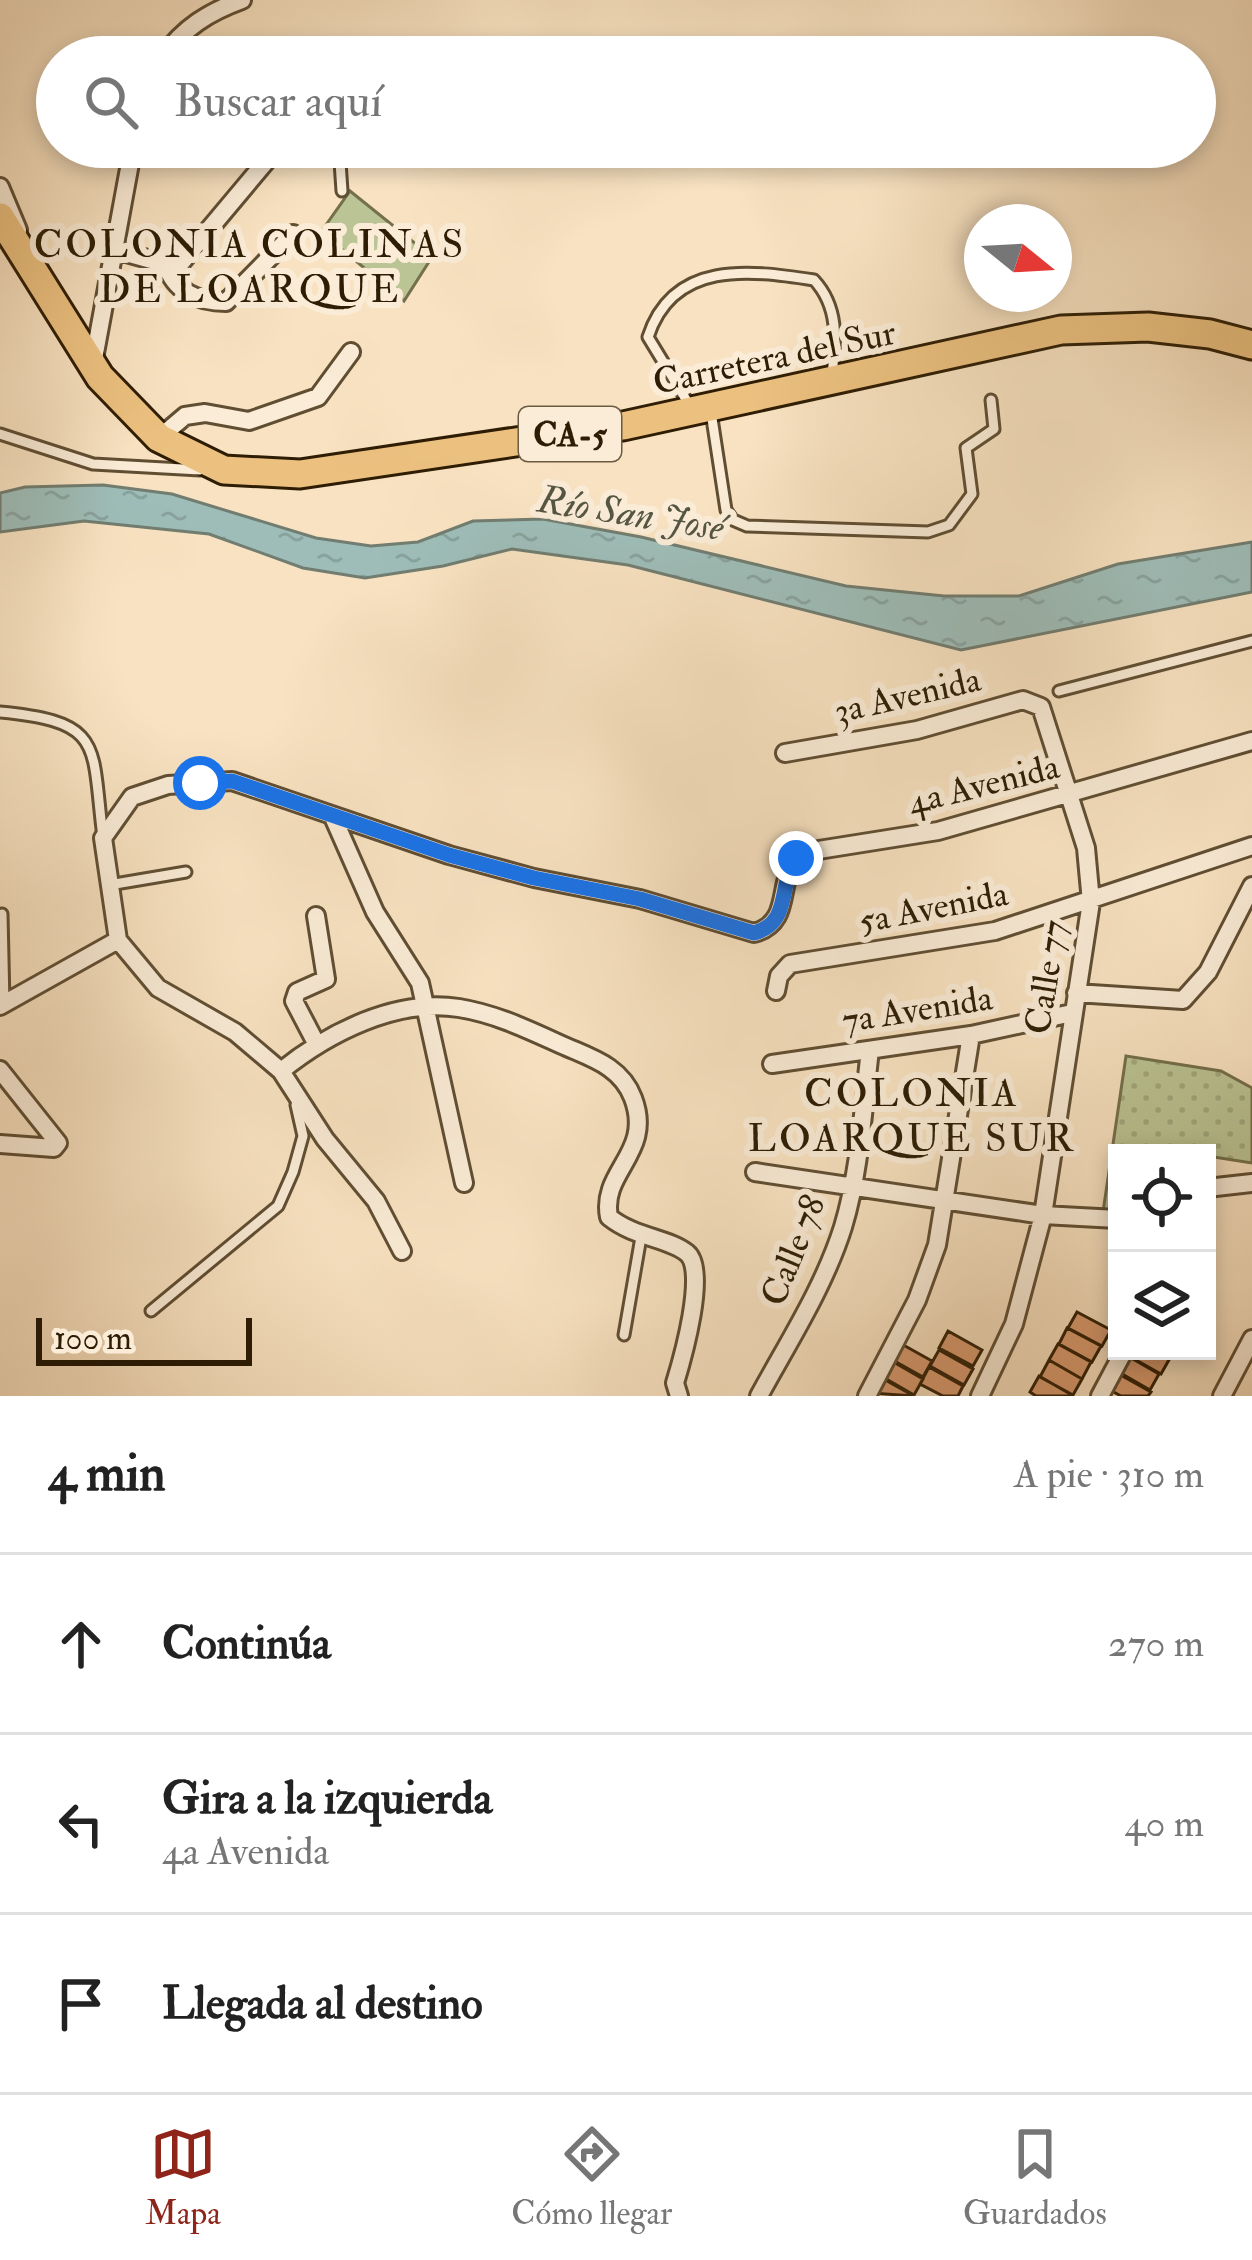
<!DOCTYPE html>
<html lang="es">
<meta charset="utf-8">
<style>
:root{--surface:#fff;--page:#f2f2f2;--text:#222;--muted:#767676;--line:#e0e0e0;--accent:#8f2418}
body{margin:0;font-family:"IM FELL Double Pica",serif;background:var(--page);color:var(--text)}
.controls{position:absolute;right:36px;bottom:36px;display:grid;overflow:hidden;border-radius:0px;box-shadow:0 6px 18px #0003}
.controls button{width:108px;height:108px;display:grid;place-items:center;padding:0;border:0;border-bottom:3px solid var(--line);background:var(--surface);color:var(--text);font:60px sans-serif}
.compass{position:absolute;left:964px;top:204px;width:108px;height:108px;border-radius:50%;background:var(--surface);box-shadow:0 6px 18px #0003;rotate:108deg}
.scale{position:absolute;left:36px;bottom:30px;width:216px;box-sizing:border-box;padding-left:12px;border:6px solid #2e1d04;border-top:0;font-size:33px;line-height:42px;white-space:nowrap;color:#2e1d04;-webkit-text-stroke:9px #faecd7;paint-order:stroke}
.stop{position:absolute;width:36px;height:36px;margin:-27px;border:9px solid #1a73e8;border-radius:50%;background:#fff}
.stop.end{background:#1a73e8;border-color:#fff;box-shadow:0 3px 12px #0008}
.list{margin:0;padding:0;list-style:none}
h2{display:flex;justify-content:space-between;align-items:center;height:156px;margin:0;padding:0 48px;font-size:51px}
h2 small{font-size:39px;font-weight:400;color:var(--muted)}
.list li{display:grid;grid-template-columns:78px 1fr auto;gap:36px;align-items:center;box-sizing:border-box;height:180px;padding:0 48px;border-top:3px solid var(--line)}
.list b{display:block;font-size:45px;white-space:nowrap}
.list p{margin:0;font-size:39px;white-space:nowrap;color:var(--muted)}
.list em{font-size:39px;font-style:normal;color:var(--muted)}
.icon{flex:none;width:66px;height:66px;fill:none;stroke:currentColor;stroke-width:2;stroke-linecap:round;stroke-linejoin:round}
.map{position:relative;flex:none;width:1252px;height:1396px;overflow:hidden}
.search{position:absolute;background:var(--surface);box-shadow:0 6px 18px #0003;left:36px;right:36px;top:36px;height:132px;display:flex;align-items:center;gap:30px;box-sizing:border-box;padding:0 42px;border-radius:66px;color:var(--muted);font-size:45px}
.sheet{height:696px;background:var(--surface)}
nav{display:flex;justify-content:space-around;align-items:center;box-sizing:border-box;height:168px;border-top:3px solid var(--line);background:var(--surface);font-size:33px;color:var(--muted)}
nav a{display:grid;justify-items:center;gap:6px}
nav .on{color:var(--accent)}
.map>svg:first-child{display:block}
</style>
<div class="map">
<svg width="1252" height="1396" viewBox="0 0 1252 1396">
<defs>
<pattern id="grass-dots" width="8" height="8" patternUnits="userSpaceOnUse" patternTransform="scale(3)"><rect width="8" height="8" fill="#bbc494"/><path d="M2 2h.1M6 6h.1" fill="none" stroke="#a1a87e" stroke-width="1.8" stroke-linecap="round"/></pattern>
<pattern id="water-ripples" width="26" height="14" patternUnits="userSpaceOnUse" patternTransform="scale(3)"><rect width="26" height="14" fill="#9ebdb8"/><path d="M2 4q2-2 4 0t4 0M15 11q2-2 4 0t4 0" fill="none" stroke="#88a29d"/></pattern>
</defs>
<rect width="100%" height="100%" fill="#f8e2c1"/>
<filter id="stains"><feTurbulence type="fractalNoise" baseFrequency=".00167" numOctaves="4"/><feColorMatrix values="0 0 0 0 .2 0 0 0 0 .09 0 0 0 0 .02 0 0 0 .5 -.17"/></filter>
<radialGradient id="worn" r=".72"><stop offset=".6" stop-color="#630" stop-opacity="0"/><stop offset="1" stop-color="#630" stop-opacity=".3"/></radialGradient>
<path fill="url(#grass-dots)" stroke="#74704c" stroke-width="3" d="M1126,1056l95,15 31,17v75l-38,-6 -7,4v-8h-90v53l-14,6z"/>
<path fill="#bbc494" stroke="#74704c" stroke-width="3" d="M350,191l82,66 -28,44 -83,-69z"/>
<path fill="url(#water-ripples)" stroke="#717d70" stroke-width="3" d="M103,485l69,9 144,44 55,8 47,-4 55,-21 70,-2 98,18 205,49 98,10h75l99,-32 134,-22v50l-291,58 -333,-85 -116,-16 -69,17 -78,12 -62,-10 -94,-34 -125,-13 -84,11v-39l25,-6z"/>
<path fill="#d89a6f" stroke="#2e1d04" stroke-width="3" d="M1077,1312l34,18 -9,16 -34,-18z
M1067,1328l34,18 -9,16 -33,-18z
M948,1331l34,19 -9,16 -34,-18z
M898,1342l34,19 -9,16 -34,-19z
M1058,1344l33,18 -9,17 -33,-19z
M939,1350l34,19 -9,16 -34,-19z
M1130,1351h27l13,7 -9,16 -34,-19z
M1126,1355l33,19 -9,16 -33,-19z
M890,1360l33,19 -9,16 -33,-19z
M1049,1360l33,19 -9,16 -33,-18z
M929,1367l34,19 -5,10h-15l-23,-12z
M1117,1373l34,19 -3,4h-27l-13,-7z
M1039,1376l33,19v1h-36l-6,-4z
M880,1377l34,19 -43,-3z"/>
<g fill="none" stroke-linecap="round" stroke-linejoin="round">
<g stroke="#604e33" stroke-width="15">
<path id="service" d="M339,147l3,44
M690,406l-42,-69c25,-77 101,-67 166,-57 25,27 22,60 18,95
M711,412l15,98 7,10 14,6 181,6 21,-7 23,-31 -6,-46 28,-19 -3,-29
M0,434l93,30 107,6
M1059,691l193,-50
M0,712c106,10 91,33 103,125
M109,885l77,-13
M2,914l2,90
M151,1311l127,-105 15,-34 10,-36 -7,-31
M624,1335l17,-98"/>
</g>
<g stroke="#604e33" stroke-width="22">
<path id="minor" d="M163,57c20,-29 46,-45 79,-57
M0,187l18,43
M115,250l51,14h14l98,-117
M166,264c8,28 33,38 60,38l67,-68
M93,364l40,-217
M159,438l26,-22 20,-3 44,8 69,-24 33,-45
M785,753l132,-23 106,-30 18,7 45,141 5,54 -48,313 -29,109 -34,72
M333,817l42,95 45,71 44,200
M776,991l3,-15 11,-12 205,-33 257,-85
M1076,993l107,7 25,-28 44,-86
M0,1006l118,-66
M316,1043l-22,-42 3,-9 29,-13 -10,-63
M772,1064l199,-29 101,-22
M0,1070l58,73 -4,5 -54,-4
M281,1071c47,-38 115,-73 178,-63 37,6 70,22 103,37 29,13 59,21 71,53 21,55 -33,73 -24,119 26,21 60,21 78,36 21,17 -5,107 -12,130l4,13
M755,1172l288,43 74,4
M1207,1188l45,-5
M402,1251l-26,-50 -51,-62 -44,-68 -46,-39 -77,-44 -40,-48 -15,-102 29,-41 36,-12 64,-4 217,74 85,23 106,21 114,34c44,-12 17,-62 52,-81l132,-21 314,-90
M759,1396c30,-55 65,-109 84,-169 17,-56 20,-119 27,-177
M867,1396l50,-96 20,-55 34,-210
M1100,1396l24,-45
M1222,1396l30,-57"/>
</g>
<g stroke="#2e1d04" stroke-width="33">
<path id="trunk" d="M0,217l100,160 59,61 65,32 76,4 323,-48 438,-96 87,-3 62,7 42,11"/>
</g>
<use href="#service" stroke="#faecd7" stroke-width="9"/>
<use href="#minor" stroke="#faecd7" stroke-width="16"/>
<use href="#trunk" stroke="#ecc180" stroke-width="27"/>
</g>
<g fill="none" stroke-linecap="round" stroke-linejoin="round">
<path stroke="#1a73e8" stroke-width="15" d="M200,783l32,-2 217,74 85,23 106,21 114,34c38,-10 24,-49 42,-75"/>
</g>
<g text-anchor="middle" stroke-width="12" stroke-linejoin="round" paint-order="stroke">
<rect fill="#faecd7" stroke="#6b5b43" stroke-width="3" x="519" y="407" width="102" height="54" rx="9"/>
<g font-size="33" font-weight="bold" fill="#2e1d04">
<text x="570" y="446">CA-5</text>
</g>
<g font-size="36" fill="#2e1d04" stroke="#faecd7">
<text transform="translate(774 356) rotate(-12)" y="13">Carretera del Sur</text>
<text transform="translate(907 694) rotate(-13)" y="13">3a Avenida</text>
<text transform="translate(983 783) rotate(-14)" y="13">4a Avenida</text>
<text transform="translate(933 906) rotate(-11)" y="13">5a Avenida</text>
<text transform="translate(1045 977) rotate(-81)" y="13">Calle 77</text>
<text transform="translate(917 1008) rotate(-9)" y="13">7a Avenida</text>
<text transform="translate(792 1250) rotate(-68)" y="13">Calle 78</text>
</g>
<g font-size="39" letter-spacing="3" fill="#2e1d04" stroke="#faecd7">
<text x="250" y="257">COLONIA COLINAS<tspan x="250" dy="45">DE LOARQUE</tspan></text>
<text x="912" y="1106">COLONIA<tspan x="912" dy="45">LOARQUE SUR</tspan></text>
</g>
<g font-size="39" font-style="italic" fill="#555543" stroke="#faecd7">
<text transform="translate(631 512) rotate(9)" y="14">Río San José</text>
</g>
</g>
<rect width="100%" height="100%" filter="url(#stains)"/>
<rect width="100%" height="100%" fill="url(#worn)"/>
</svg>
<div class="controls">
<button><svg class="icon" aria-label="locate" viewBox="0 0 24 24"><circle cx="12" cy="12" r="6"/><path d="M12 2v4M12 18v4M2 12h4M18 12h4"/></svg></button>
<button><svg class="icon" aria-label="layers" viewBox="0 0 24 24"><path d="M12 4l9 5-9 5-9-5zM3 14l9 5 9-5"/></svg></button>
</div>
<svg class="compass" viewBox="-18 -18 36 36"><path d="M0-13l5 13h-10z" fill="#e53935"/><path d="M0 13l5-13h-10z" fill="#767676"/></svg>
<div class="scale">100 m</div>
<div class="stop" style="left:200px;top:783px"></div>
<div class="stop end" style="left:796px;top:858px"></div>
<div class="search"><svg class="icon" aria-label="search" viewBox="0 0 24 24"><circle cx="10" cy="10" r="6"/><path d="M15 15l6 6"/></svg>Buscar aquí</div>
</div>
<section class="sheet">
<h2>4 min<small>A pie · 310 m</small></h2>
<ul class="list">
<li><svg class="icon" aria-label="ahead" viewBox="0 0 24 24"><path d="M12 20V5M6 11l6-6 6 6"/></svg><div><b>Continúa</b></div><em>270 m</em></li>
<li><svg class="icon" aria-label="left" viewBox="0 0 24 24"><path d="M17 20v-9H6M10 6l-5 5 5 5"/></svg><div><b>Gira a la izquierda</b><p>4a Avenida</p></div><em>40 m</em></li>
<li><svg class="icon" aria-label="arrive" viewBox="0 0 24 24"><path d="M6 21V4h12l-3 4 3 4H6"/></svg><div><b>Llegada al destino</b></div></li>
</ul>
</section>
<nav>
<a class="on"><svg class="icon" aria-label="map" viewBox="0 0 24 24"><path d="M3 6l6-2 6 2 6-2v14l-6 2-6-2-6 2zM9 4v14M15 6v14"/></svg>Mapa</a>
<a><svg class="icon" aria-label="directions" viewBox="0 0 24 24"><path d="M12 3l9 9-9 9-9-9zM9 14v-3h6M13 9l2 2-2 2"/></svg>Cómo llegar</a>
<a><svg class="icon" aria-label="saved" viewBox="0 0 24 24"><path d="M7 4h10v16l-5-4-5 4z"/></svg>Guardados</a>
</nav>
